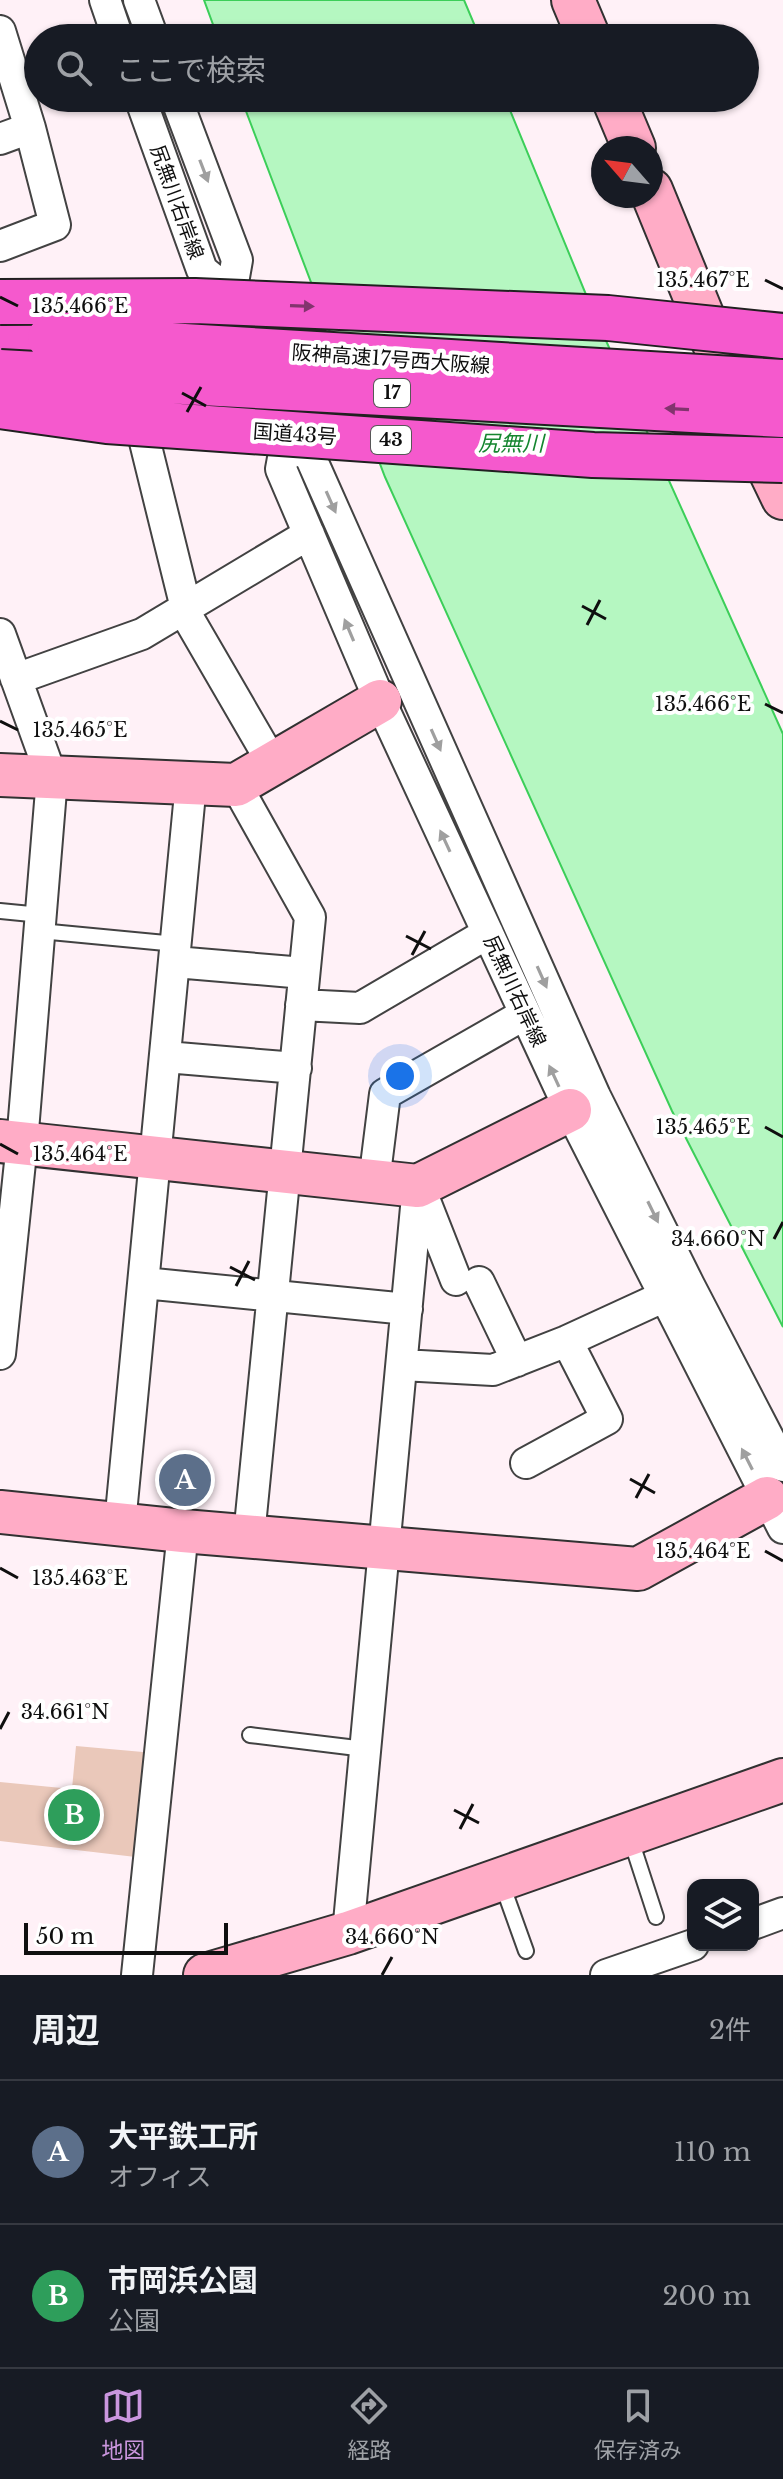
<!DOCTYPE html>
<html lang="ja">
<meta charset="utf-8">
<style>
:root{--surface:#171b24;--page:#20242c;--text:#f1f3f6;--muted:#9ea1a6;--line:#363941;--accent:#ca96de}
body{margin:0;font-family:"Libre Baskerville","Noto Sans JP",serif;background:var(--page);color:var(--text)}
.controls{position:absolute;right:24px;bottom:24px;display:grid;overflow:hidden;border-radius:16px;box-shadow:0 2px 6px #0004}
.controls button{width:72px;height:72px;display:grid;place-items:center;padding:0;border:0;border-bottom:2px solid var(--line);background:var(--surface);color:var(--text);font:40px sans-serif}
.compass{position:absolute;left:591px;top:136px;width:72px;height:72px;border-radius:50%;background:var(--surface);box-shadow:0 2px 6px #0004;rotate:298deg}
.scale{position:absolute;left:24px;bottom:20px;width:204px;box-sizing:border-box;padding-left:8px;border:4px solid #0f0f0f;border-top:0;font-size:22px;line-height:28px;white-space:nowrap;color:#0f0f0f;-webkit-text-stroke:6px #fff;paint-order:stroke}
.you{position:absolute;left:400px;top:1076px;width:28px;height:28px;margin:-20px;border:6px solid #fff;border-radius:50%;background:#1a73e8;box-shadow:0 0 0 12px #1a73e833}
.badge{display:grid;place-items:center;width:52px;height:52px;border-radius:50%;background:var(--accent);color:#fff;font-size:26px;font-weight:700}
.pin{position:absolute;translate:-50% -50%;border:4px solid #fff;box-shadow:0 2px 8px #0006}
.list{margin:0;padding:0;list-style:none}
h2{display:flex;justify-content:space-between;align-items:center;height:104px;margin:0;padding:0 32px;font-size:34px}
h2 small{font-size:26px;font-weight:400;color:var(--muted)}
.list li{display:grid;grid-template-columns:52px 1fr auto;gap:24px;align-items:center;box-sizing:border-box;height:144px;padding:0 32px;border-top:2px solid var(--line)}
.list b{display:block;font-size:30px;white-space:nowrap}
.list p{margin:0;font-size:26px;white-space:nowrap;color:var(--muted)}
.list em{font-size:26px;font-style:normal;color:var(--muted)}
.icon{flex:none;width:44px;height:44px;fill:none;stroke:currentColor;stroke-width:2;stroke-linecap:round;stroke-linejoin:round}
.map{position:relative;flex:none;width:783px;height:1975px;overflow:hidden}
.search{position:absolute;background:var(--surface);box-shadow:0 2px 6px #0004;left:24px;right:24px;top:24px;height:88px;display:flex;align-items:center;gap:20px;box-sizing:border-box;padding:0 28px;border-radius:44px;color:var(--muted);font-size:30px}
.sheet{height:392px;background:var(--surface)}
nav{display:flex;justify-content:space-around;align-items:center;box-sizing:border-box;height:112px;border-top:2px solid var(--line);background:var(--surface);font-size:22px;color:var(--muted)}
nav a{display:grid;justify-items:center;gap:4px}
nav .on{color:var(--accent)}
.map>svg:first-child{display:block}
</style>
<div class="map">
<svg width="783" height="1975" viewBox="0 0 783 1975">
<rect width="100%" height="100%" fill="#fff1f7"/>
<path fill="#eac8ba" d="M 76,1746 L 154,1753 L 144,1858 L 0,1841 L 0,1782 L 72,1789 Z"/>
<path fill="#b5f7c1" stroke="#3cce59" stroke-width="2" d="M 204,0 L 464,0 L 480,38 L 218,38 Z
M 241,98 L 505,98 L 594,314 L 783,734 L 783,1327 L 672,1111 L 385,477 Z"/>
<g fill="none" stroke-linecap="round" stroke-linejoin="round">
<defs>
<path id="lane" d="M 0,911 L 41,915
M 40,931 L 176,944
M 250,1735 L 365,1749
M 630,1837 L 656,1917
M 502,1884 L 526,1951"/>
<path id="street" d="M 105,0 L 118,38
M 139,0 L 153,38
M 0,31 L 30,128 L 55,225 L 0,246
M 140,98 L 202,270 L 231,294
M 176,98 L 237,260 L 231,294 L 241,319
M 0,139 L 30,128
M 260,371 L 286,442 L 310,456 L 595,1096 L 689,1285 L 783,1466
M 143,434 L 184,600 L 183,609 L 273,764
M 286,442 L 281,469 L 380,701 L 570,1110 L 783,1528
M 0,634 L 52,778 L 22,1143 L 0,1354
M 16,679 L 142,634 L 309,534
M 236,785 L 310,917 L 249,1536
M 175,962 L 304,973
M 301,1005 L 360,1008 L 488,933
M 166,1057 L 296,1068
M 374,1182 L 385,1094 L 525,1014
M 421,1191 L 456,1280
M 479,1282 L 517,1361
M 144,1283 L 407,1309
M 402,1365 L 493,1370 L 567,1341 L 665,1296
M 526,1463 L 607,1419 L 567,1341
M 120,1524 L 191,783
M 753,1924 L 783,1913
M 348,1933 L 418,1186
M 137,1975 L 183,1531
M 606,1975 L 693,1945"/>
<path id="secondary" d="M 573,0 L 589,38
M 613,98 L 634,148
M 651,190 L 744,417 L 783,498
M 0,775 L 236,785 L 380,701
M 0,1141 L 418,1186 L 570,1110
M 0,1512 L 183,1531 L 638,1569 L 767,1498
M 205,1975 L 348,1933 L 783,1780"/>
<path id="highway" d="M 0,335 L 50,338"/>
</defs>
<use href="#lane" stroke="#424242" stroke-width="18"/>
<use href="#street" stroke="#424242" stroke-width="34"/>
<use href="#secondary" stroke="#313131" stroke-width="46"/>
<use href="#highway" stroke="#202020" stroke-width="48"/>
<use href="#lane" stroke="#fff" stroke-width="14"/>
<use href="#street" stroke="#fff" stroke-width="30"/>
<use href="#secondary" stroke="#ffacc6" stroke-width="42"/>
<use href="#highway" stroke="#f559cd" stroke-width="44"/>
<defs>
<path id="highway-bridge" d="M 0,302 L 195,301 L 608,318 L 783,336
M 50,338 L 783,382
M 0,372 L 783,415
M 0,406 L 107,421 L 593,455 L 783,460"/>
</defs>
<use href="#highway-bridge" stroke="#202020" stroke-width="48" stroke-linecap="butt"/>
<use href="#highway-bridge" stroke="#f559cd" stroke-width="44"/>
</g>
<defs><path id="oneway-solid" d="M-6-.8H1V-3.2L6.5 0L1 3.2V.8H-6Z" transform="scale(2)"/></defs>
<g fill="#9f9f9f">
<use href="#oneway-solid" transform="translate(204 171) rotate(69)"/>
<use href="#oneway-solid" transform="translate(331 502) rotate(66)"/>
<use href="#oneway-solid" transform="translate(349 630) rotate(-113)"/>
<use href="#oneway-solid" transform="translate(436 740) rotate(66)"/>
<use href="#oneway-solid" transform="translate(445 841) rotate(-115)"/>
<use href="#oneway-solid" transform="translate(542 977) rotate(66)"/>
<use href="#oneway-solid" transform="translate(554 1076) rotate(-115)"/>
<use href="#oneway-solid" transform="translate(653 1212) rotate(64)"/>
<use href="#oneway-solid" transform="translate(747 1459) rotate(-117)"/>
</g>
<g fill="#82346e">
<use href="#oneway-solid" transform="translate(302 306) rotate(2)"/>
<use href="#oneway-solid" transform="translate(677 409) rotate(-177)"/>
</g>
<path fill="none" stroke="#0f0f0f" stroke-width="3" d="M 765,280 L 783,289M 0,297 L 18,306M 182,393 L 206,406M 187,412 L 201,387M 582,606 L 606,619M 587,625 L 600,600M 765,704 L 783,713M 0,721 L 18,730M 406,936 L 431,949M 412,955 L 425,931M 765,1127 L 783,1137M 0,1144 L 18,1154M 774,1239 L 783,1222M 230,1267 L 255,1280M 236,1286 L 249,1261M 630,1479 L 655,1493M 636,1498 L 649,1474M 765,1551 L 783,1561M 0,1568 L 18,1578M 0,1729 L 9,1712M 454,1810 L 479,1823M 460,1829 L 473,1804M 382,1975 L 392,1957"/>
<g text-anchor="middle" stroke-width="8" stroke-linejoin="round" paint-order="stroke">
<g fill="#fff" stroke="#575757" stroke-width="2">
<rect x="374" y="379" width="36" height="28" rx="6"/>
<rect x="371" y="426" width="40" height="28" rx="6"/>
</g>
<g font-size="18" font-weight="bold" fill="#0f0f0f">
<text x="392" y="399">17</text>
<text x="391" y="446">43</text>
</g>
<g font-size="20" fill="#0f0f0f" stroke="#fff">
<text transform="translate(177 202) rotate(70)" y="7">尻無川右岸線</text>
<text transform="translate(391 359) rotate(4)" y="7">阪神高速17号西大阪線</text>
<text transform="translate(295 434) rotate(4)" y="7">国道43号</text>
<text transform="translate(515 991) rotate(65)" y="7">尻無川右岸線</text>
</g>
<g font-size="22" font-style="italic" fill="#158630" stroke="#fff">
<text x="511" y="451">尻無川</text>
</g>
</g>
<g font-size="20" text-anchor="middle" fill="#0f0f0f" stroke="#fff" stroke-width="8" stroke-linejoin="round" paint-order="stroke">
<text x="703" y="287">135.467°E</text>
<text x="80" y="313">135.466°E</text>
<text x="703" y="711">135.466°E</text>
<text x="80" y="737">135.465°E</text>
<text x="703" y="1134">135.465°E</text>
<text x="80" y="1161">135.464°E</text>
<text x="718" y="1246">34.660°N</text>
<text x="703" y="1558">135.464°E</text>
<text x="80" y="1585">135.463°E</text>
<text x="65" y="1719">34.661°N</text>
<text x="392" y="1944">34.660°N</text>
</g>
</svg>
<div class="controls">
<button><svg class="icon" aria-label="layers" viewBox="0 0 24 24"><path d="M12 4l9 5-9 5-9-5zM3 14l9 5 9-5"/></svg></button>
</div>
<svg class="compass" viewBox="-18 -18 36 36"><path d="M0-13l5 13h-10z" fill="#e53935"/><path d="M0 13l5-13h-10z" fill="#9ea1a6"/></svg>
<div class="scale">50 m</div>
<div class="you"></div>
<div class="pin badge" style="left:185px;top:1480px;background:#5c6f8a">A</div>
<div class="pin badge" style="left:74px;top:1815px;background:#2e9e5b">B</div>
<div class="search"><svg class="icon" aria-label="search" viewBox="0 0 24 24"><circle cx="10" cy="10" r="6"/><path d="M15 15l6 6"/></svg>ここで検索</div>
</div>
<section class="sheet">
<h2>周辺<small>2件</small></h2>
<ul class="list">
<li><span class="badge" style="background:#5c6f8a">A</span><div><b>大平鉄工所</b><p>オフィス</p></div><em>110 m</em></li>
<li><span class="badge" style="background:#2e9e5b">B</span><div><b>市岡浜公園</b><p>公園</p></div><em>200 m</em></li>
</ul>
</section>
<nav>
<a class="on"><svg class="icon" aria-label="map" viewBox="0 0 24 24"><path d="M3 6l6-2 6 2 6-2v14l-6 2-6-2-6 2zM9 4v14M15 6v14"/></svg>地図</a>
<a><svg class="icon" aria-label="directions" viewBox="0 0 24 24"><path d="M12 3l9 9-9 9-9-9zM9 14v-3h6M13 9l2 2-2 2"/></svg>経路</a>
<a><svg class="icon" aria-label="saved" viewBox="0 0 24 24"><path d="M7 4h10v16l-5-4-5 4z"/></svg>保存済み</a>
</nav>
